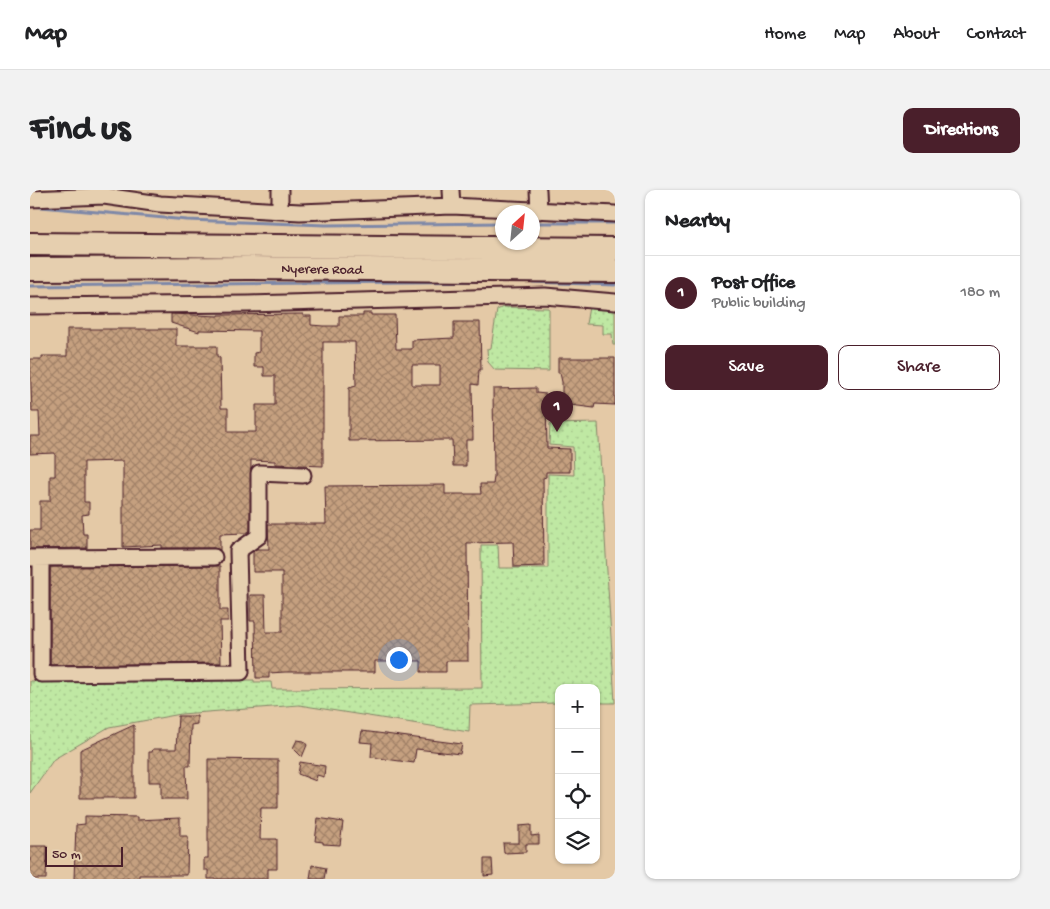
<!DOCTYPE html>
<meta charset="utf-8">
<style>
:root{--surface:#fff;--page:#f2f2f2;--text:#202124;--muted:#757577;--line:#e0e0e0;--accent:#4a1f2b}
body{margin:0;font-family:"Gochi Hand",sans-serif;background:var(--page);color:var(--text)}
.controls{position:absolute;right:15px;bottom:15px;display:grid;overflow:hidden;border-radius:10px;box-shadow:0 1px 4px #0004}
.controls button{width:45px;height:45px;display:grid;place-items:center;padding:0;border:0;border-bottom:1px solid var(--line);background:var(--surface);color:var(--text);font:25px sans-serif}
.compass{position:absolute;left:465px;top:15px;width:45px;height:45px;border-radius:50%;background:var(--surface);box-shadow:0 1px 4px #0004;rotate:27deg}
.scale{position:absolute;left:15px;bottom:12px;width:78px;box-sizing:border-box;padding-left:5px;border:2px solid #4a1f2b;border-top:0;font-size:14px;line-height:18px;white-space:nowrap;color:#4a1f2b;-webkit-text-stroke:4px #e6cfaf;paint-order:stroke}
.you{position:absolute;left:368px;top:469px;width:18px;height:18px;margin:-12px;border:4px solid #fff;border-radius:50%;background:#1a73e8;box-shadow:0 0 0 8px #1a73e833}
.badge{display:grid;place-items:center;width:32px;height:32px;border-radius:50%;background:var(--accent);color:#fff;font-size:16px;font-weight:700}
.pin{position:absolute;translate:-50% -41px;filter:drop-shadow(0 1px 2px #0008)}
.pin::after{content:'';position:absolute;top:26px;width:18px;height:15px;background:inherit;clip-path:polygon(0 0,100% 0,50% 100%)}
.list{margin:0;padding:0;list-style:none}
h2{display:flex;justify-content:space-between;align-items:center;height:65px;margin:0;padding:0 20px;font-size:21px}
h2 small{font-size:16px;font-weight:400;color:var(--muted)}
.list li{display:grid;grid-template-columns:32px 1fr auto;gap:15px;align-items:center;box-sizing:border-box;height:75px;padding:0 20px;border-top:1px solid var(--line)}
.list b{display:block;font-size:19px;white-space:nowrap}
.list p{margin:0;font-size:16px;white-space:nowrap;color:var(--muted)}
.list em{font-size:16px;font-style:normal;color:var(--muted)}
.actions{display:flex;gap:10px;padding:15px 20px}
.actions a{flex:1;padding:11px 0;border:1px solid var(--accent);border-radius:10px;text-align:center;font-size:18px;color:var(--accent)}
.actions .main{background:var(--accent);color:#fff}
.icon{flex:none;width:28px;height:28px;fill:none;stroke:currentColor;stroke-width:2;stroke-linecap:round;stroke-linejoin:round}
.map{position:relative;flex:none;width:585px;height:689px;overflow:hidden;border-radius:10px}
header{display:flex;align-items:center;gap:30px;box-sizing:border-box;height:70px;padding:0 25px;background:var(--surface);border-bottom:1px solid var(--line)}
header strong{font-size:24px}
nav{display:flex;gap:28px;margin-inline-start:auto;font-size:18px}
.intro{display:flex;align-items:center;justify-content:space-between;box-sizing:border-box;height:120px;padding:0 30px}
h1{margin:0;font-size:35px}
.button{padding:12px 22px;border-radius:10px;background:var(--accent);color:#fff;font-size:18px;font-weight:700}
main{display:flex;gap:30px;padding:0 30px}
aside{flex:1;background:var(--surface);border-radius:10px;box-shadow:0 1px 4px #0004}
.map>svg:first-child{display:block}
</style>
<header>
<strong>Map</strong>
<nav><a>Home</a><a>Map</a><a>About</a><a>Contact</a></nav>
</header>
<div class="intro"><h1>Find us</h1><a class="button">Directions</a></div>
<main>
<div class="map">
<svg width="585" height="689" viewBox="0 0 585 689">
<defs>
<pattern id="grass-dots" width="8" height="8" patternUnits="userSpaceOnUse" patternTransform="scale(1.25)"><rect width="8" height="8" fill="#bfe8a3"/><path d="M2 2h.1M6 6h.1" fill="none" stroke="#a6c78c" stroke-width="1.8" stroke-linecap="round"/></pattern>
<pattern id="building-cross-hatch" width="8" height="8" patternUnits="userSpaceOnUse" patternTransform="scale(1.25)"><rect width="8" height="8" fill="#c5a07f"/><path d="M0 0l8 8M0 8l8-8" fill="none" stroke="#a28268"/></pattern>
</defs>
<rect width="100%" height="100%" fill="#e4c9a6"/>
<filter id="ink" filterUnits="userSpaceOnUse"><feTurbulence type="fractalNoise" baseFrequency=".02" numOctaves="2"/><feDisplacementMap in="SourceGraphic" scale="10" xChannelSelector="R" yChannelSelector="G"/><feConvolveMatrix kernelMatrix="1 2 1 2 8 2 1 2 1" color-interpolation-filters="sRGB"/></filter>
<g filter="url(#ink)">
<path fill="url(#grass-dots)" stroke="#848467" d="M 473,117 L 519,118 L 519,181 L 465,180 L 458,172 L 457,159 L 461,158 L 467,120 Z
M 559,117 L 585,118 L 585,155 L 583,155 L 582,144 L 573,144 L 573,135 L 556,134 Z
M 568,233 L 585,513 L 566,513 L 566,498 L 529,498 L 529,513 L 440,515 L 439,542 L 269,515 L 151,524 L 79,537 L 24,569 L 0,603 L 0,491 L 224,490 L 224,492 L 241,492 L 242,499 L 452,498 L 451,355 L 468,355 L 469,378 L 518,378 L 518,284 L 544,285 L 543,257 L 519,255 L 520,234 Z"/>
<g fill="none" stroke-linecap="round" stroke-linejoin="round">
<path stroke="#7e88a8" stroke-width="3" d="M 0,16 L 157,30 L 296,35 L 472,33
M 502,33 L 585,33
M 503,92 L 585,95
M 0,96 L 467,91"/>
</g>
<path fill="url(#building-cross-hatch)" stroke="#4a1f2b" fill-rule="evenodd" d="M 333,123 L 341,123 L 341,125 L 365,125 L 366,159 L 382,159 L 382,150 L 424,148 L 424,132 L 450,132 L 451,180 L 449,180 L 448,195 L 442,194 L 443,250 L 436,250 L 436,276 L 423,276 L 422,250 L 319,251 L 319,198 L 326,196 L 325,152 L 293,152 L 293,276 L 245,274 L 245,271 L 221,270 L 220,341 L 216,343 L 190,344 L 190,360 L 184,358 L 132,358 L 132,355 L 93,357 L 93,271 L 54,272 L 54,312 L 59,312 L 59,324 L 52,325 L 53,344 L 57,344 L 57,358 L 0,359 L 0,340 L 10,340 L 10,311 L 20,311 L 20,286 L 25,286 L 25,263 L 0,264 L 0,246 L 10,246 L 9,222 L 2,222 L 0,169 L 12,169 L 12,166 L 37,166 L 37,139 L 146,139 L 146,156 L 187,156 L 187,166 L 190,168 L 191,218 L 198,218 L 198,242 L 226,242 L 226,215 L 245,215 L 245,186 L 234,186 L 234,177 L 224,177 L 224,163 L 229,162 L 229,141 L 169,140 L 169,142 L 141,133 L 141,124 L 189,126 L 189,125 L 273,124 L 273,126 L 281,126 L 281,135 L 293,136 L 309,136 L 309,126 L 333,126 ZM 382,175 L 410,175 L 410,195 L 382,195 Z
M 528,168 L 585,168 L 585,215 L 565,214 L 564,218 L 532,214 L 532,192 L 530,183 L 528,183 Z
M 506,198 L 506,203 L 516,204 L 517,258 L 540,259 L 540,282 L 516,282 L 516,287 L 513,288 L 514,376 L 484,377 L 483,352 L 437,353 L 438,471 L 416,471 L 416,482 L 391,482 L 391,471 L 345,471 L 345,482 L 255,482 L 239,483 L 239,488 L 226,488 L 225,431 L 220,431 L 220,405 L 235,405 L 236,442 L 252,442 L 252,382 L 223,382 L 223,362 L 226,359 L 239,359 L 238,334 L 296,334 L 295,296 L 415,295 L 415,304 L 451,304 L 450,294 L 463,294 L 464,287 L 463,199 Z
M 190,376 L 190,420 L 198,420 L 198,431 L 190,431 L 191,473 L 20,475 L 20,377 Z
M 148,526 L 167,526 L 167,534 L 161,535 L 160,576 L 156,576 L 157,609 L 131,609 L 131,592 L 119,592 L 119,562 L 122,562 L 123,559 L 146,559 Z
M 104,535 L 104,608 L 50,608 L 50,560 Z
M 332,541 L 432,554 L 430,564 L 386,559 L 384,573 L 341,567 L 342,553 L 330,552 Z
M 267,550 L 274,551 L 277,555 L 272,567 L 263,558 Z
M 178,569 L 248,570 L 248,618 L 231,618 L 230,649 L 247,649 L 247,679 L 238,679 L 238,689 L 178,689 L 178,680 L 174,680 L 174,668 L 178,668 Z
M 270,572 L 295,576 L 294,587 L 287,585 L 286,591 L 268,584 Z
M 55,626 L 107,627 L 107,630 L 150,628 L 150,646 L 158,646 L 157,685 L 109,685 L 109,689 L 44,689 L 46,635 L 55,634 Z
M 288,628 L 313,632 L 310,655 L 293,654 L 293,652 L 285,651 Z
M 501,635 L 501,646 L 509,645 L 509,654 L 496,654 L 496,662 L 474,663 L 473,653 L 489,653 L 489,636 Z
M 0,656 L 17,656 L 16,689 L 0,689 Z
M 454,669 L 462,669 L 463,685 L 454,686 Z
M 282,675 L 296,678 L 294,689 L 280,689 Z"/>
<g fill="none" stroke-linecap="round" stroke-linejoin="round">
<defs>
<path id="minor" d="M 421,0 L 422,16
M 508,0 L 509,21
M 0,9 L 74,6 L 130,14 L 270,22 L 422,16 L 585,24
M 250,21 L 250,0
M 0,116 L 218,114 L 515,106 L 585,112
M 0,368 L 184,367
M 11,368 L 11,484 L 211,482 L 208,361 L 229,346 L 229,283 L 273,285"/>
<path id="highway" d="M 0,54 L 585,59
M 0,79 L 219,78 L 585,81"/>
</defs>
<use href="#minor" stroke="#4a1f2b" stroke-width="19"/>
<use href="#highway" stroke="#4a1f2b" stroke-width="26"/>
<use href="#minor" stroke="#e6cfaf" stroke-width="15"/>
<use href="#highway" stroke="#e6cfaf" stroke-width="22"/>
</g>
</g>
<g text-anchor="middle" stroke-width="4" stroke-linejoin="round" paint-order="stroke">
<g font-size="14" fill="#4a1f2b" stroke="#e6cfaf">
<text transform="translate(292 78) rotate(1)" y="5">Nyerere Road</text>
</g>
</g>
</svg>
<div class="controls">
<button>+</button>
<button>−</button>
<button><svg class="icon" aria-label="locate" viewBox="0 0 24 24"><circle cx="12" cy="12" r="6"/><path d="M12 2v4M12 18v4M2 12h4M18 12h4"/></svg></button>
<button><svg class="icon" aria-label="layers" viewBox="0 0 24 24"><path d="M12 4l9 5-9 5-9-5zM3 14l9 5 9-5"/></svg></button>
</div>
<svg class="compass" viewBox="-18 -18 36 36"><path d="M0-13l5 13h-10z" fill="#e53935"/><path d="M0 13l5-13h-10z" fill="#757577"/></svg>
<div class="scale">50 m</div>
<div class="you"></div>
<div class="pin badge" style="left:527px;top:242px">1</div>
</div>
<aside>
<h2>Nearby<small></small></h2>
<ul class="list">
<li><span class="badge">1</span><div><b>Post Office</b><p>Public building</p></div><em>180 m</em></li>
</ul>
<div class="actions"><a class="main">Save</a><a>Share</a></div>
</aside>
</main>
